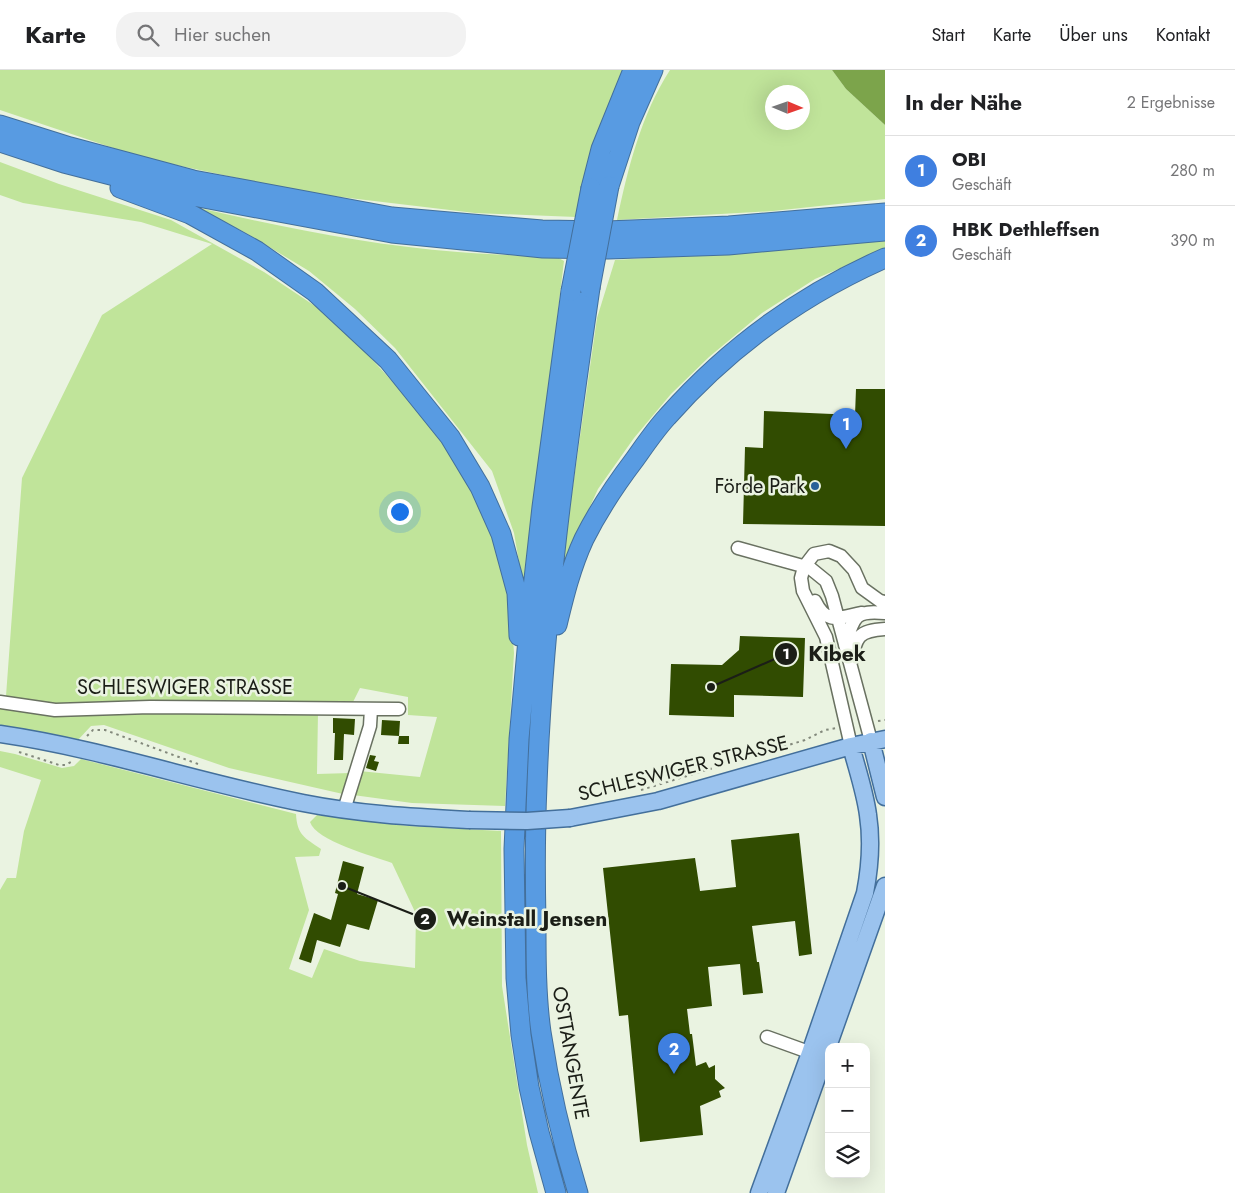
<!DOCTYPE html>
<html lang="de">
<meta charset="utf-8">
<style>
:root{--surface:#fff;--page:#f2f2f2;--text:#202124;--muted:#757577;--line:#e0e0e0;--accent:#ea580c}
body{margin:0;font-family:Jost,sans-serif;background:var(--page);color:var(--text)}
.controls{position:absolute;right:15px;bottom:15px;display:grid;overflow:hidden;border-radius:10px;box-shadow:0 5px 20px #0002}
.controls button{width:45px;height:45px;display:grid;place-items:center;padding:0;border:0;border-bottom:1px solid var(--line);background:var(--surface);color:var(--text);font:25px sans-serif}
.compass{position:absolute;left:765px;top:15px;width:45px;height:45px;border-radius:50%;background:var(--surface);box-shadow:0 5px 20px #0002;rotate:92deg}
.you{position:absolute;left:399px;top:441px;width:18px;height:18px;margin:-12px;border:4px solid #fff;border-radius:50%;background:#1a73e8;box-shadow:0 0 0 8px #1a73e833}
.badge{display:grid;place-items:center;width:32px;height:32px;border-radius:50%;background:var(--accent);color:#fff;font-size:16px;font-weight:700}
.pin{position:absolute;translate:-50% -41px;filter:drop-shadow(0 1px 2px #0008)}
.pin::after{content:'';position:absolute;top:26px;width:18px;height:15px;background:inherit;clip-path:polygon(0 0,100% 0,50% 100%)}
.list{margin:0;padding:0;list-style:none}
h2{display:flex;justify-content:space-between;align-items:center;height:65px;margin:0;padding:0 20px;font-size:21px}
h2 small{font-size:16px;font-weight:400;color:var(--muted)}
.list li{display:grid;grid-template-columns:32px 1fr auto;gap:15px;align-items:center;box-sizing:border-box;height:70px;padding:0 20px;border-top:1px solid var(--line)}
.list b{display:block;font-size:19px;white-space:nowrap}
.list p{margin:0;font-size:16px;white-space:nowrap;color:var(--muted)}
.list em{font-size:16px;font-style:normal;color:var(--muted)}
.icon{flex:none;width:28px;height:28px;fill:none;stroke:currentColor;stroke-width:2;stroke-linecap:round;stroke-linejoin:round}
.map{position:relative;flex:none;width:885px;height:1123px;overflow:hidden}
header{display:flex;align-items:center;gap:30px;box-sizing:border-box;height:70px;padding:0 25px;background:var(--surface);border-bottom:1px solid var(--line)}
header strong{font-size:24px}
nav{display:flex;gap:28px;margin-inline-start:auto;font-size:18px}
.search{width:350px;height:45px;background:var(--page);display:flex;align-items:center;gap:12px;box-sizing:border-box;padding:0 18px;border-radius:20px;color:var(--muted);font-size:19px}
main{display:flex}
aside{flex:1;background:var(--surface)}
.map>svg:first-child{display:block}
</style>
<header>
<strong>Karte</strong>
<div class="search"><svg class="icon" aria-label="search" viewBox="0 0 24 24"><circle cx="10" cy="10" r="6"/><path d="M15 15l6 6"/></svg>Hier suchen</div>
<nav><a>Start</a><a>Karte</a><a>Über uns</a><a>Kontakt</a></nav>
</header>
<main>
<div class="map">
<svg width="885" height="1123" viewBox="0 0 885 1123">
<rect width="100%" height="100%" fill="#eaf3e1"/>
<path fill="#c0e49a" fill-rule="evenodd" d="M 0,0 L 623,0 L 576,147 L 475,143 L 307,123 L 143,88 L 0,40 Z
M 670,0 L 832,0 L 846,19 L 885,55 L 885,129 L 773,141 L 617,150 C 628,98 641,45 670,0 ZM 772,22 L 802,22 L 802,52 L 772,52 Z
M 0,92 L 59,114 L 171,150 L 264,202 L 321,240 L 369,286 L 400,320 L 447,379 L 481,434 L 502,487 L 510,525 L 514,583 L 505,736 L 412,733 L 353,725 L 359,701 L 420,707 L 437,647 L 408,645 L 408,627 L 360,618 L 353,632 L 344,634 L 47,634 L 6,626 L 22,408 L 102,245 L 212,174 L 141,152 L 23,133 L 0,125 Z
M 195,137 C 281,157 369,175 458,182 C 491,185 524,185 557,187 L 564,191 L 524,521 L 514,463 L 492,401 L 395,278 L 355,239 L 309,201 L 246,163 Z
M 885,170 L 885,179 L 815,209 L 762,243 L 709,287 L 671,324 L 634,368 L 598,419 L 561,500 L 597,248 L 615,190 L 801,179 Z
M 0,636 L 318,642 L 317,704 L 351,703 L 343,724 L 229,698 L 104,655 L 91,656 L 77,671 L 0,656 Z
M 0,681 L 15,684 L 62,698 L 74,696 L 81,689 L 296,744 C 297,765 305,768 321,779 L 319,786 L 295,787 L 309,840 L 289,899 L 312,908 L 324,879 L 360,891 L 415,898 L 416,844 L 392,793 C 373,786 316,771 310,752 L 317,745 L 408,756 L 501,761 L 502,916 L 527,1075 L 538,1123 L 0,1123 L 0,820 L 7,808 L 16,808 L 24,761 L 41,710 L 0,697 Z"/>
<path fill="#7ca44b" d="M 832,0 L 885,0 L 885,55 L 846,19 Z"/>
<path fill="#314c01" d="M 856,319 L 885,319 L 885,456 L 743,454 L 745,377 L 763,378 L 764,341 L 855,345 Z
M 740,566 L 805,568 L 803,627 L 734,625 L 734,647 L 669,645 L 671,594 L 722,595 L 739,580 Z
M 333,648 L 355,649 L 354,665 L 344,664 L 343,690 L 334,690 L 335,663 L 333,663 Z
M 382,650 L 400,651 L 399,666 L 381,665 Z
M 399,666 L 409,666 L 409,674 L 398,674 Z
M 370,685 L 376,686 L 374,691 L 379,692 L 376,701 L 366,698 Z
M 799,763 L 812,884 L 799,886 L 795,851 L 752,856 L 757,892 L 759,892 L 763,923 L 743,925 L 740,894 L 708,897 L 712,936 L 687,939 L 690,964 L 692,964 L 696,996 L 706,992 L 709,998 L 715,995 L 715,1009 L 725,1018 L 719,1021 L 721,1027 L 700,1036 L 703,1065 L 640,1072 L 628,945 L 619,946 L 603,798 L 695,788 L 700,821 L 736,817 L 731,770 Z
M 343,791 L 364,797 L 357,824 L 378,830 L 369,860 L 347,854 L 340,877 L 317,870 L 311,893 L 299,889 L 314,843 L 331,850 L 338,824 L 335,823 Z"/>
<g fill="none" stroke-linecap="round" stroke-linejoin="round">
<defs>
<path id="minor" d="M 738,478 L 810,498 L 826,511 L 832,526 L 871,671
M 815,531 C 827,556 840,547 862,543
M 845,575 C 854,547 854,540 885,543
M 851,592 C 856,566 858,561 885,559
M 0,632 L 55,640 L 150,637 L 399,639
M 851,676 L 826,567 L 803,521 L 801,508 L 804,497 L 814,484 L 829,481 L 841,486 L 854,500 L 862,518 L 880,531 L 885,532
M 344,740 L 370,656 L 371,639
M 767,967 L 817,985"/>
<path id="major" d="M 0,664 C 103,679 201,713 303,733 C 358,744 414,747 469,750
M 871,671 L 885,727
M 570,748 L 658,731 L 851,676 L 885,669
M 759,1123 L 810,983 L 865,823 C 870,797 872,771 868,745 C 865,722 857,699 851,676
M 776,1123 L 885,816"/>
<path id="highway" d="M 0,55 L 70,77 L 193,110 L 392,147 L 542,160 L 607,161 L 729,156 L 885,143
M 0,72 L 64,93 L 193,126 L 392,163 L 543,178 L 608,179 L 728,175 L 885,161
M 609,116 L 630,52 L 653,0
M 120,118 L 190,144 L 257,181 L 315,222 L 388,290 L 450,367 L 480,417 L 501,464 L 517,523 L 519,566
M 591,118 L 601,79 L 633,0
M 557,555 C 564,526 571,497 584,469 C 598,441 616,414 635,389 C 645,375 655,360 667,347 C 727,279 801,225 885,188
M 556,1123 L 539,1062 L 529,1017 L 521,965 L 516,908 L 514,779 L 519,669 L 531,536 L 542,437 L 571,221
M 578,1123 C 562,1071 549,1016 541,962 C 536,926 536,889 536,852 C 535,806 535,761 537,715 C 543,548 566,383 590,218"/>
</defs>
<use href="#minor" stroke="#697161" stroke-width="15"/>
<use href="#major" stroke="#436f9b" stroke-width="19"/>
<use href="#highway" stroke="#436f9b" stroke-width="21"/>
<path stroke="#82887b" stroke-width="2" stroke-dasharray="2.5 4" stroke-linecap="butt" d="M 878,651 L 885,650
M 87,666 L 93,660 L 105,660 L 198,694
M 19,682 L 59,695 L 65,695 L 71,692
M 641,720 L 805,670 L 825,660 L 837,658"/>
<use href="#minor" stroke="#fff" stroke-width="12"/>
<use href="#major" stroke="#9bc3ee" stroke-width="16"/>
<use href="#highway" stroke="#589be2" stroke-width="19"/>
<defs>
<path id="major-bridge" d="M 469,750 L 527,751 L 570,748"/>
<path id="highway-bridge" d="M 590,218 L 609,116
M 571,221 L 591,118"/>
</defs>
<use href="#major-bridge" stroke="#436f9b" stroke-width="19" stroke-linecap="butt"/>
<use href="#highway-bridge" stroke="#436f9b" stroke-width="21" stroke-linecap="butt"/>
<use href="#major-bridge" stroke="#9bc3ee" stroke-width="16"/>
<use href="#highway-bridge" stroke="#589be2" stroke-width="19"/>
</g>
<circle fill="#296199" stroke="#eaf3e1" stroke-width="2" cx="815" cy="416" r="5"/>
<g text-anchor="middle" stroke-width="5" stroke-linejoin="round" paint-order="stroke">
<g font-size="20" fill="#1b1e17" stroke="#eaf3e1" text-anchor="end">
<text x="805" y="423">Förde Park</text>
</g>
<g font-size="20" fill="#1b1e17" stroke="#eaf3e1">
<text x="185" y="624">SCHLESWIGER STRASSE</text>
<text transform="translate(683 698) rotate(-14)" y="7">SCHLESWIGER STRASSE</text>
<text transform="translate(571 983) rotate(80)" y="7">OSTTANGENTE</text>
</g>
</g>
<path fill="none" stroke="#1b1e17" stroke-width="2" d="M711 617L786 584M342 816L425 849"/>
<g fill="#1b1e17" stroke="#eaf3e1" stroke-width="2">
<circle cx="711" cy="617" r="5"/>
<circle cx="342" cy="816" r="5"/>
<circle cx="786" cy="584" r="12"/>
<circle cx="425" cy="849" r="12"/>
</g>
<g font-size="15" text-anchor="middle" font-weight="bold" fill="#fff">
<text x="786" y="589">1</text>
<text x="425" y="854">2</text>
</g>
<g font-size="21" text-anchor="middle" font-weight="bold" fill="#1b1e17" stroke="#eaf3e1" stroke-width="5" stroke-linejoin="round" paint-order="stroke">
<text x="837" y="591">Kibek</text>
<text x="527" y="856">Weinstall Jensen</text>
</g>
</svg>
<div class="controls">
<button>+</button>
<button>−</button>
<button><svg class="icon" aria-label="layers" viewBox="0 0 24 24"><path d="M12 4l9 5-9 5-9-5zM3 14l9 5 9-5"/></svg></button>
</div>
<svg class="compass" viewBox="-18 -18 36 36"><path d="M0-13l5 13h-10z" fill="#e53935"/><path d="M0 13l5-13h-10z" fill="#757577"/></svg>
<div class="you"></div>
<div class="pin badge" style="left:846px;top:379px;background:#3f7fe0">1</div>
<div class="pin badge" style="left:674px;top:1004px;background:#3f7fe0">2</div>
</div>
<aside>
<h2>In der Nähe<small>2 Ergebnisse</small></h2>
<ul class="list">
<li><span class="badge" style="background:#3f7fe0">1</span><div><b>OBI</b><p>Geschäft</p></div><em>280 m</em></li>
<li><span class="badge" style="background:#3f7fe0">2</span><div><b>HBK Dethleffsen</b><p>Geschäft</p></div><em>390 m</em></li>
</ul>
</aside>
</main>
